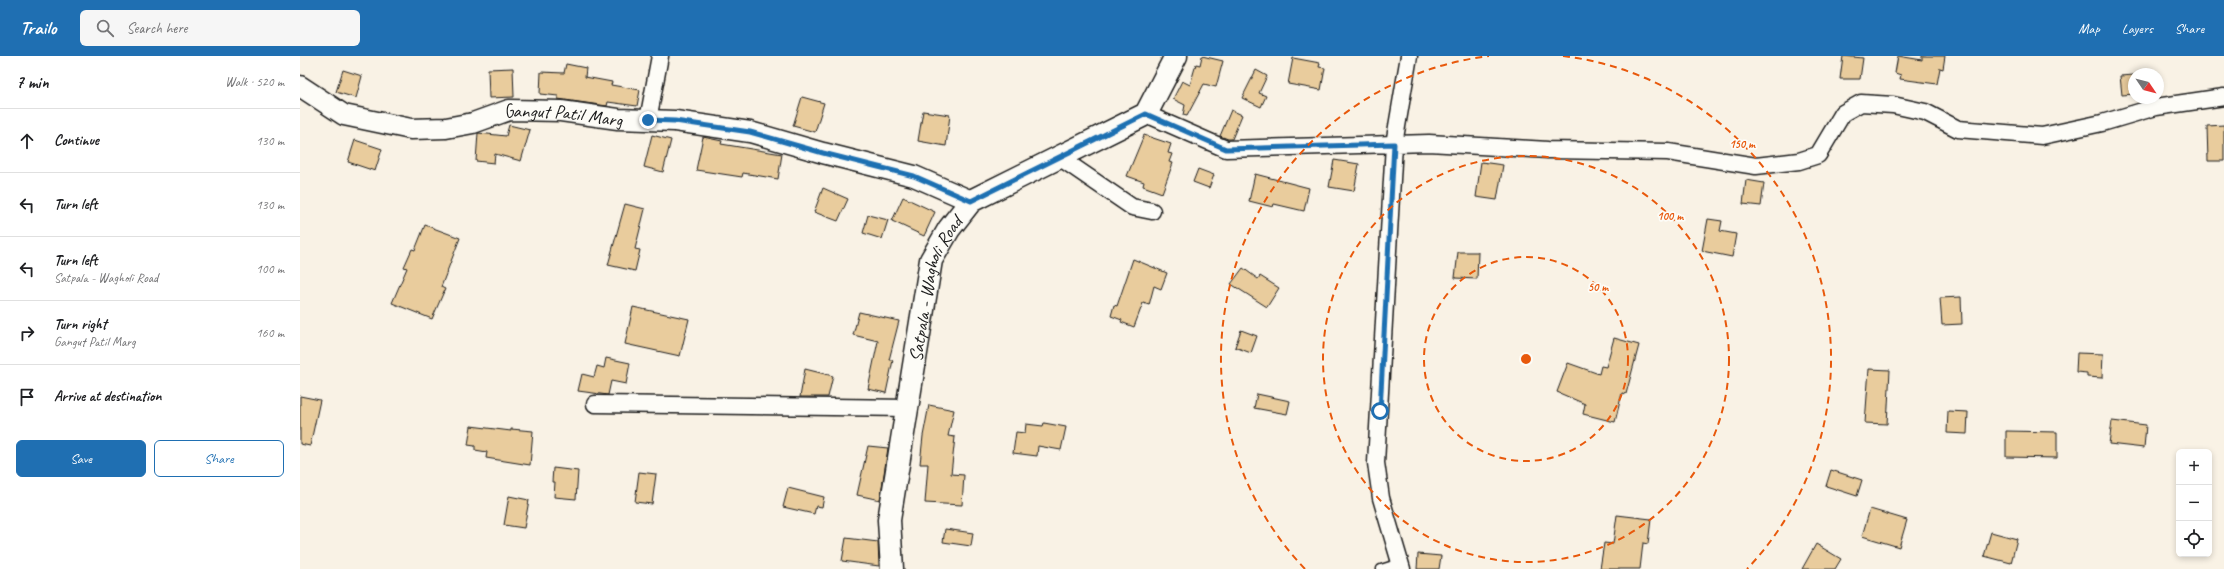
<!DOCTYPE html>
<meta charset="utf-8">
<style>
:root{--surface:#fff;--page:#f6f6f6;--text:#202124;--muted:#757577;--line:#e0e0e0;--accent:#1f6fb2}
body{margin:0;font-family:Caveat,sans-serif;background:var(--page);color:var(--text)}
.controls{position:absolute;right:12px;bottom:12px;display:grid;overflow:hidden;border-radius:6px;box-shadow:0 2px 6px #0003}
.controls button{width:36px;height:36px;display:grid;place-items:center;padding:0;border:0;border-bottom:1px solid var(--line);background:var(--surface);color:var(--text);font:20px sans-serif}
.compass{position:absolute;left:1828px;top:12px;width:36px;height:36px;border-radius:50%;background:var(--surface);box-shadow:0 2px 6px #0003;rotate:125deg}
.stop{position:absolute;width:12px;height:12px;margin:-9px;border:3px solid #1f6fb2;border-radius:50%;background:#fff}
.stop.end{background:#1f6fb2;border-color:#fff;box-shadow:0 1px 4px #0008}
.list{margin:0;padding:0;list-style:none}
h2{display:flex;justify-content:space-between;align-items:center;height:52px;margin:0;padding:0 16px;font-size:17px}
h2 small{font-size:13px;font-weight:400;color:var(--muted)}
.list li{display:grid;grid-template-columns:26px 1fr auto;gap:12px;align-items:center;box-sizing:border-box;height:64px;padding:0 16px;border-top:1px solid var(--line)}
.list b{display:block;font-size:15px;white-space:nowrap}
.list p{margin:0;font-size:13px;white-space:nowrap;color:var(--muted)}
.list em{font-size:13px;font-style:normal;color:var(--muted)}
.actions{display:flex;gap:8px;padding:12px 16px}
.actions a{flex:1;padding:9px 0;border:1px solid var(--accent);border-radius:6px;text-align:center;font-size:14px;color:var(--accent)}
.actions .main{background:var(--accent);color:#fff}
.icon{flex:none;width:22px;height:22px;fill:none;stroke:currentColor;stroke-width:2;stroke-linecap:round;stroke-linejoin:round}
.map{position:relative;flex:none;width:1924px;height:513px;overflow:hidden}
header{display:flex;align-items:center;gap:24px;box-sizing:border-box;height:56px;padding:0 20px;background:var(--accent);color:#fff}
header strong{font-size:19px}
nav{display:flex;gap:22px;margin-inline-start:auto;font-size:14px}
.search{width:280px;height:36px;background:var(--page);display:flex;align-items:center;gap:10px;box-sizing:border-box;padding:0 14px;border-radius:6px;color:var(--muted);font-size:15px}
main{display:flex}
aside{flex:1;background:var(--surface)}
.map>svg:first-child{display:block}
</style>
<header>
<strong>Trailo</strong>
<div class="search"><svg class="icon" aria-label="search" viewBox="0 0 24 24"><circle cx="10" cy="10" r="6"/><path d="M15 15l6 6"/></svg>Search here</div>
<nav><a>Map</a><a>Layers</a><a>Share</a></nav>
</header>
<main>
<aside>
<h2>7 min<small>Walk · 520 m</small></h2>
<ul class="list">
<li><svg class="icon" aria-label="ahead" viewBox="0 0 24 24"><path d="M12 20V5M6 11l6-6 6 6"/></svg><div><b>Continue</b></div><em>130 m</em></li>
<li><svg class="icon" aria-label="left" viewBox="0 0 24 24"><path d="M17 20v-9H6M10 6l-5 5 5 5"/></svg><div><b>Turn left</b></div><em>130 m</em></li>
<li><svg class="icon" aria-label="left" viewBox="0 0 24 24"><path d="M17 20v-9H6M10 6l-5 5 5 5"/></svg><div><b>Turn left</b><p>Satpala - Wagholi Road</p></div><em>100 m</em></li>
<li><svg class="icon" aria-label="right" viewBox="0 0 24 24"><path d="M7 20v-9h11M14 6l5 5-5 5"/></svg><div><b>Turn right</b><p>Gangut Patil Marg</p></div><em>160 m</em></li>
<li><svg class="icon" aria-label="arrive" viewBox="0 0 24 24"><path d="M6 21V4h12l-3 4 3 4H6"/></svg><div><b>Arrive at destination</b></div></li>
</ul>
<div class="actions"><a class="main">Save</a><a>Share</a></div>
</aside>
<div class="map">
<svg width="1924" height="513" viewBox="0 0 1924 513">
<rect width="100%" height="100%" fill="#f9f2e5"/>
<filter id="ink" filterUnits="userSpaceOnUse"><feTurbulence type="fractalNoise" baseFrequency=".025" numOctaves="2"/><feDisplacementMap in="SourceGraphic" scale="8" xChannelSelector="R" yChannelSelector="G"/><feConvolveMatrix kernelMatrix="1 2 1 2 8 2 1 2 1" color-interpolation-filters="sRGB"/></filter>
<g filter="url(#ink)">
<path fill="#e9cc9d" stroke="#1c1c1c" d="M 902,0 L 923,5 L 916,31 L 904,28 L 887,60 L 883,59 L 885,49 L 873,43 L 882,25 L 890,29 L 896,8 L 900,9 Z
M 1543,0 L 1563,2 L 1560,23 L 1540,23 Z
M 1598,0 L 1622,4 L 1622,0 L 1645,0 L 1643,13 L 1640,12 L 1637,28 L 1600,23 L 1601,19 L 1595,17 Z
M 993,2 L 1020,7 L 1019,11 L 1025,12 L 1021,34 L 988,28 Z
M 266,8 L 286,12 L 285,21 L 312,26 L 311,29 L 340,34 L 337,50 L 308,46 L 307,50 L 258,43 L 258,40 L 240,38 L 241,16 L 264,17 Z
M 213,12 L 214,41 L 189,42 L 188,13 Z
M 43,14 L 62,20 L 56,42 L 36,36 Z
M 956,14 L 967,20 L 959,37 L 966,40 L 961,51 L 942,42 Z
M 1834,19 L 1834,38 L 1822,39 L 1820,20 Z
M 502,41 L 524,47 L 515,76 L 493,70 Z
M 931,54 L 942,59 L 932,83 L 928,83 L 920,80 Z
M 623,55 L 650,59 L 646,90 L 618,85 Z
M 209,69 L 230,74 L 221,105 L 195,98 L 194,107 L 176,105 L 178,77 L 206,80 Z
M 1924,69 L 1924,105 L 1908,105 L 1907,70 Z
M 352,79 L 371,84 L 363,116 L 344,111 Z
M 844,79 L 871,88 L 868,97 L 872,98 L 869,106 L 873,107 L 862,137 L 843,130 L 844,126 L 827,120 Z
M 403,81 L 422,85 L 421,88 L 482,98 L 478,123 L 443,117 L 442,121 L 396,114 Z
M 55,84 L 82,93 L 75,115 L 48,106 Z
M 1034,104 L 1059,108 L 1054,135 L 1029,131 Z
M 1181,106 L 1203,109 L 1197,144 L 1176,141 Z
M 898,113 L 914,119 L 909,132 L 893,126 Z
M 955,118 L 1009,132 L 1004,155 L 974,148 L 973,151 L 949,145 Z
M 1446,124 L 1464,127 L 1461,150 L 1443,148 Z
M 523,132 L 548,143 L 538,165 L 514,156 Z
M 603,141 L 635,156 L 624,180 L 592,165 Z
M 325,148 L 345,153 L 335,193 L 340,194 L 335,215 L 308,209 Z
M 568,159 L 588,164 L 582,183 L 563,177 Z
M 1408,163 L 1422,165 L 1420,175 L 1436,178 L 1432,201 L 1402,195 Z
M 125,169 L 160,182 L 141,231 L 145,233 L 132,263 L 92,247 L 107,212 L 104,211 L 112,193 L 115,194 Z
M 1158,196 L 1178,196 L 1177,223 L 1155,222 Z
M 833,203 L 867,217 L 861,233 L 854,230 L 849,249 L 843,247 L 834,271 L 821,266 L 822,264 L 811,260 L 814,249 L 817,250 Z
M 943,212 L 958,223 L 960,220 L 979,232 L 967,251 L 931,228 Z
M 1661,241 L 1662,268 L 1642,269 L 1640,242 Z
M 333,251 L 389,263 L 380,300 L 325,288 Z
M 559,256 L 599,265 L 589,304 L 593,304 L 586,337 L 568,333 L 578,285 L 553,279 Z
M 941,274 L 957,280 L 951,297 L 935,291 Z
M 1314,282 L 1339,289 L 1326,338 L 1322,337 L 1315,366 L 1283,358 L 1285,348 L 1257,336 L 1268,307 L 1299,318 L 1301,310 L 1306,311 Z
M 1777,297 L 1803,298 L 1802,322 L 1787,321 L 1787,317 L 1776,316 Z
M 306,302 L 330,307 L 326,328 L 311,325 L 308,339 L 278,335 L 282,318 L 294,321 L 297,310 L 304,312 Z
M 505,313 L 533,320 L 528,341 L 500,341 Z
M 1569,313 L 1590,314 L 1587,368 L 1565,367 Z
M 957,338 L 990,345 L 987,358 L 954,352 Z
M 0,340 L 20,344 L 10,390 L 0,388 Z
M 629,349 L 654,354 L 648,380 L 655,381 L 651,418 L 664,419 L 662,449 L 625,447 L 628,408 L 620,408 L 623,380 Z
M 1648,355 L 1668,356 L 1667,378 L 1647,377 Z
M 1812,365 L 1846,369 L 1844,392 L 1809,388 Z
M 744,367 L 766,371 L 761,394 L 738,390 L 737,400 L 713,397 L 716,376 L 725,377 L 726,368 L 743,370 Z
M 171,370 L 211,375 L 211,373 L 233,375 L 230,409 L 186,402 L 187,396 L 175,394 L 175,390 L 168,389 Z
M 1706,375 L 1757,376 L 1757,402 L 1706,401 Z
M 568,390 L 588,392 L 580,444 L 557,439 Z
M 253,412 L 278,415 L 276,443 L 254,441 L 255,426 L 252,426 Z
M 1531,414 L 1562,424 L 1557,440 L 1526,430 Z
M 339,416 L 356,418 L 352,448 L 335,446 Z
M 488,432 L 524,441 L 522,451 L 516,450 L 514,458 L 483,451 Z
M 209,440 L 229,444 L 224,472 L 204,469 Z
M 1570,453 L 1607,464 L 1599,491 L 1562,480 Z
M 1317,459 L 1351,463 L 1348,488 L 1343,487 L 1340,513 L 1300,513 L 1304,487 L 1313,488 Z
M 645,473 L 673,477 L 671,490 L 643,486 Z
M 1691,476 L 1717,483 L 1711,507 L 1684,500 Z
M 546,482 L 578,486 L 579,510 L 542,505 Z
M 1516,488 L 1541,503 L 1535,513 L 1502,513 Z
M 1118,498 L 1141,500 L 1139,513 L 1117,513 Z"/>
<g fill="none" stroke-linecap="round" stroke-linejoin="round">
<defs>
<path id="service" d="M 1081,513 L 1100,507"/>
<path id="minor" d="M 846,58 L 926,93 L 1129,87 L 1248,94 L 1368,96 L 1456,110 L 1499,105 L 1518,99 L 1543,57 L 1561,47 L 1593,49 L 1625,56 L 1658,73 L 1742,80 L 1802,67 L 1856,51 L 1924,41
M 348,64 L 360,0
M 759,101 L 832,151 L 852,155
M 295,348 L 608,352
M 1102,513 L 1081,442 L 1076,407 L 1094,88 L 1109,0"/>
<g id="tertiary">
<path id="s1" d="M 0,30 L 44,59 L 111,73 L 146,72 L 173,67 L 209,54 L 261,55 L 318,63 L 375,65 L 450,76 L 523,97 L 614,120 L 671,145"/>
</g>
<g id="secondary">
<path id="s2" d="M 592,513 L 589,464 L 631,204 L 649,173 L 671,145 L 846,58 L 876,0"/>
</g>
</defs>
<use href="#service" stroke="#1c1c1c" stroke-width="11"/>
<use href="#minor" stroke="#1c1c1c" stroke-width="19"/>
<use href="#tertiary" stroke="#1c1c1c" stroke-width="23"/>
<use href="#secondary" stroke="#1c1c1c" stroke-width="25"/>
<use href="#service" stroke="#fdfcf7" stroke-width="8"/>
<use href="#minor" stroke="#fdfcf7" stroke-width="16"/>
<use href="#tertiary" stroke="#fdfcf7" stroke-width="20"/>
<use href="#secondary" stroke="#fdfcf7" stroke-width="22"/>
</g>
</g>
<g fill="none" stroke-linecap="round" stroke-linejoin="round" filter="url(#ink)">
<path stroke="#1f6fb2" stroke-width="5" d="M 348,64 L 375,65 L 450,76 L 523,97 L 614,120 L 671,145 L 846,58 L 926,93 L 1094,88 L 1080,355"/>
</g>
<g fill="none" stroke="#e8590c" stroke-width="2" stroke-dasharray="7 5">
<circle cx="1226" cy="303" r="102"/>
<circle cx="1226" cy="303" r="203"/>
<path d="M1005 513A305 305 0 0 1 1189 0M1263 0A305 305 0 0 1 1447 513"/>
</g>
<g text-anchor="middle" stroke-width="3.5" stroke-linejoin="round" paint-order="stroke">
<g font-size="19" fill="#1c1c1c" stroke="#fdfcf7">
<text dy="7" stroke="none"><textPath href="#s1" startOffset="276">Gangut Patil Marg</textPath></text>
<text dy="7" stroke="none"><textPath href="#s2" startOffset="286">Satpala - Wagholi Road</textPath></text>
</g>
</g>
<circle cx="1226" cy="303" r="6" fill="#e8590c" stroke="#fdfcf7" stroke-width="2"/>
<g font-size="12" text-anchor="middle" font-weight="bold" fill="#e8590c" stroke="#fdfcf7" stroke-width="3.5" stroke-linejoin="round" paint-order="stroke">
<text x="1442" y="92">150 m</text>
<text x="1370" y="164">100 m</text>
<text x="1298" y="235">50 m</text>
</g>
</svg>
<div class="controls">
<button>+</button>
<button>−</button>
<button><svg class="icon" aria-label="locate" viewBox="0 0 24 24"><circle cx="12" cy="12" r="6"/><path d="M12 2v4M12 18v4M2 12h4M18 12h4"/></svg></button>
</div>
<svg class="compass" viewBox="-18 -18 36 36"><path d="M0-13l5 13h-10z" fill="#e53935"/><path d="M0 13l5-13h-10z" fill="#757577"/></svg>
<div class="stop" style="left:1080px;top:355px"></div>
<div class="stop end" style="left:348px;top:64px"></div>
</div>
</main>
